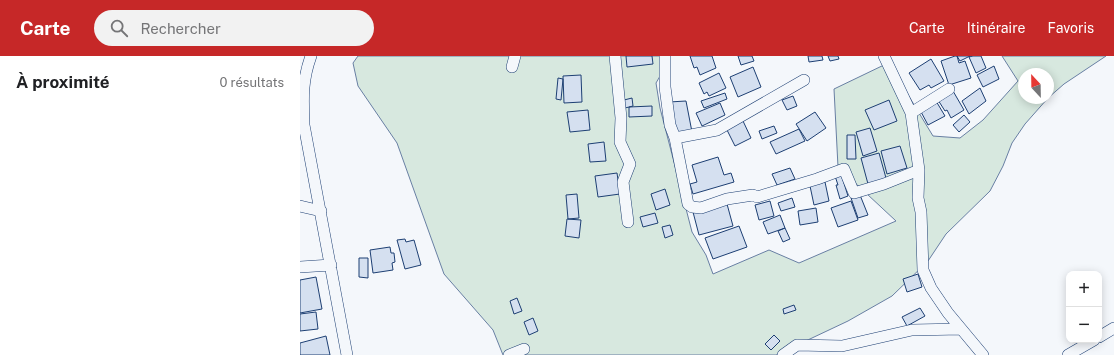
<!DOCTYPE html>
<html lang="fr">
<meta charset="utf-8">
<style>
:root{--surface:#fff;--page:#f2f2f2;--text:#202124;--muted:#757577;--line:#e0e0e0;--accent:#c62828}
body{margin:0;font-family:"Public Sans",sans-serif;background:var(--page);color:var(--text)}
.controls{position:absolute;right:12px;bottom:12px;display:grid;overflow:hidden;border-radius:8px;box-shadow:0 2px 10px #0003}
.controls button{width:36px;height:36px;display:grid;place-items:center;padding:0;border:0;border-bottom:1px solid var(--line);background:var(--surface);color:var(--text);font:20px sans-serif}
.compass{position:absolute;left:718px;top:12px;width:36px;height:36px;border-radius:50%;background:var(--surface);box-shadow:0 2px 10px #0003;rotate:338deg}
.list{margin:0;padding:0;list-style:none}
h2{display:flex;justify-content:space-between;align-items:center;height:52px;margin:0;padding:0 16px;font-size:17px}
h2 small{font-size:13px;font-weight:400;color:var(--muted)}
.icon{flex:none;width:22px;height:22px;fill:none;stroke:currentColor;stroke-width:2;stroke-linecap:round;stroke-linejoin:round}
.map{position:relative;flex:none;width:814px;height:299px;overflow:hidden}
header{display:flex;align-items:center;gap:24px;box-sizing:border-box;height:56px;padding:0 20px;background:var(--accent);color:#fff}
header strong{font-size:19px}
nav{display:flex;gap:22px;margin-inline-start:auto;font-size:14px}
.search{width:280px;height:36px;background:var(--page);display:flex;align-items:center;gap:10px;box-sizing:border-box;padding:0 14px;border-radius:22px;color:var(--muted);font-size:15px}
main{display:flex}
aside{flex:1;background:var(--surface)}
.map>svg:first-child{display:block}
</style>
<header>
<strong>Carte</strong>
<div class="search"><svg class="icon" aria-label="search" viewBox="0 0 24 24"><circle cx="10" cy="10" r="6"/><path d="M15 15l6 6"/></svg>Rechercher</div>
<nav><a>Carte</a><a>Itinéraire</a><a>Favoris</a></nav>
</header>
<main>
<aside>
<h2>À proximité<small>0 résultats</small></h2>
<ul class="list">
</ul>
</aside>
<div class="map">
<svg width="814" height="299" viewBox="0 0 814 299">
<rect width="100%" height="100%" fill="#f4f7fb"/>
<path fill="#d7e8df" stroke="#687fa3" d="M 58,0 L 368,0 L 367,8 L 356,27 L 360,52 L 392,176 L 406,199 L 413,218 L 469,194 L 499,207 L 596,165 L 538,111 L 534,33 L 586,8 L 599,24 L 633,80 L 660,82 L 683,64 L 718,25 L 702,0 L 806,0 L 764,28 L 748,42 L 748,18 L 724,18 L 724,42 L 748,42 L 725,68 L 712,87 L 703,110 L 690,135 L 646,178 L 628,205 L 592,240 L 548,265 L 476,299 L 203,299 L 193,274 L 144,218 L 97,87 L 58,30 L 53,7 Z"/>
<path fill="#d5e0f0" stroke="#1d3f73" d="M 326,0 L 352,0 L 353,8 L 327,11 Z
M 390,0 L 412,0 L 416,12 L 400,19 L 397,11 L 394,12 Z
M 438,0 L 452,0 L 454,5 L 441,9 Z
M 508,0 L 522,0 L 523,4 L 509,6 Z
M 528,0 L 538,0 L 539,3 L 530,5 Z
M 655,0 L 657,0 L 659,7 L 665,5 L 671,22 L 649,29 L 641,5 Z
M 657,0 L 670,0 L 660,5 Z
M 673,0 L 681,0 L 686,12 L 676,17 L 669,1 Z
M 631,3 L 644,25 L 631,32 L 629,29 L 620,34 L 609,17 Z
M 694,10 L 699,23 L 683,31 L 677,19 Z
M 453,11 L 461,31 L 438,41 L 430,21 Z
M 419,17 L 426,32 L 409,40 L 407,36 L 404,38 L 399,27 Z
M 281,19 L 282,46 L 264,47 L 263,20 Z
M 258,22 L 263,23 L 261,44 L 256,43 Z
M 680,32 L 686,45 L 669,58 L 662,45 Z
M 653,35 L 664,54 L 651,62 L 647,54 L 645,55 L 638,44 Z
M 425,37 L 427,43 L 404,52 L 401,45 Z
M 493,40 L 497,50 L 487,54 L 482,44 Z
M 332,42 L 333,50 L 325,52 L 324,44 Z
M 589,44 L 597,65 L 574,74 L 565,54 Z
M 386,45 L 392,76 L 377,79 L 369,46 Z
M 636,45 L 645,60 L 628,69 L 620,54 Z
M 420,47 L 425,59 L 402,70 L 396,57 Z
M 352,50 L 352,60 L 329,61 L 329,51 Z
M 288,54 L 290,74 L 270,76 L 267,56 Z
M 515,56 L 526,72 L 507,85 L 496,68 Z
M 664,59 L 670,66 L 659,76 L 653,69 Z
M 443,65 L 451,82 L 435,90 L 426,72 Z
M 474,70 L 477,77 L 462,83 L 459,75 Z
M 570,72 L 577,95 L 563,100 L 556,76 Z
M 499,73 L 505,85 L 476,98 L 470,86 Z
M 547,79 L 555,79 L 556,103 L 547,103 Z
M 304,86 L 306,105 L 290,106 L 288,88 Z
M 600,90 L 607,112 L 587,118 L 581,95 Z
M 579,97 L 586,122 L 568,128 L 561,102 Z
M 418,101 L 424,119 L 431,117 L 434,126 L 393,138 L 390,128 L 397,126 L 392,109 Z
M 490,112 L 495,123 L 477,129 L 472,118 Z
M 317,117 L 320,138 L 298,141 L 295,120 Z
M 541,118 L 548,140 L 540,143 L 536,129 L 538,129 L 535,120 Z
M 525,126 L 529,145 L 514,149 L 510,130 Z
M 365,133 L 370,149 L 356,154 L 351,138 Z
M 277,138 L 279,162 L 268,163 L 266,139 Z
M 560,139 L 568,159 L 558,162 L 551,142 Z
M 492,142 L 495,151 L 481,155 L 478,147 Z
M 470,145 L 474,160 L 459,164 L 455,149 Z
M 551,145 L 558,164 L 538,171 L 531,152 Z
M 427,148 L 433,170 L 399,179 L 393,156 Z
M 516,152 L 518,166 L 500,169 L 498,155 Z
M 355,157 L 358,167 L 343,171 L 340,161 Z
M 480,159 L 485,172 L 468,178 L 463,166 Z
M 267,163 L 281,164 L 279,182 L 265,180 Z
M 370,169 L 373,179 L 365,182 L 362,171 Z
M 439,170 L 447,191 L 413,203 L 405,182 Z
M 485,172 L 490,183 L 483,186 L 478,175 Z
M 105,183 L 106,186 L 114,184 L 121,209 L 105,213 L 97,184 Z
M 90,191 L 91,197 L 94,197 L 95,206 L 92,207 L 93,214 L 73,217 L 70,194 Z
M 59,202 L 68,202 L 68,222 L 59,221 Z
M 618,218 L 622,231 L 607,236 L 603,223 Z
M 16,221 L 22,253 L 0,257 L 0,224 Z
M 217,242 L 222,255 L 214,258 L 210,245 Z
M 494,249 L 496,254 L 484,258 L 483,253 Z
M 620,252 L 625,260 L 607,270 L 602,261 Z
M 16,256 L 18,273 L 0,275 L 0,258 Z
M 233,262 L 238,275 L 229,279 L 224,266 Z
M 474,279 L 480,285 L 471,294 L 465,288 Z
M 26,280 L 30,299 L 0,299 L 0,287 Z"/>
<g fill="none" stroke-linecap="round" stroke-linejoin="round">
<defs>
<path id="street" d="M 11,0 C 2,25 3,42 4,69 L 47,299
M 315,0 L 321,62 L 320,86 L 330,108 L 323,126 L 328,166
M 365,0 L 365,31 L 370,69 L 375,82 L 388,148 L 392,151 L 401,152 L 427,143 L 453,139 L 457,141 L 517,123 L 544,113 L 554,137 L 584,128 L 619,114
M 584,0 L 611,57 L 619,114 L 618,142 L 621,156 L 623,214 L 631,232 L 648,257 L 683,299
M 212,11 L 215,0
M 611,57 L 649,33
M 375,82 L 417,74 L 504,24
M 0,150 L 21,155
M 0,211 L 31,209
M 799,281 L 814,272
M 209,299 L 224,293
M 483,299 L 497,289 L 542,290 L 612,274 L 661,273
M 768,299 L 794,284"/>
</defs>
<use href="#street" stroke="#1d3f73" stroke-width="12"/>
<use href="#street" stroke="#f4f7fb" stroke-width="11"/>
</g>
</svg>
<div class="controls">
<button>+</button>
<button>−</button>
</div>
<svg class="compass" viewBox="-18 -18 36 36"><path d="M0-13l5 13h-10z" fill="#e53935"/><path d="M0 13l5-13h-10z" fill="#757577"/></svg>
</div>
</main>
